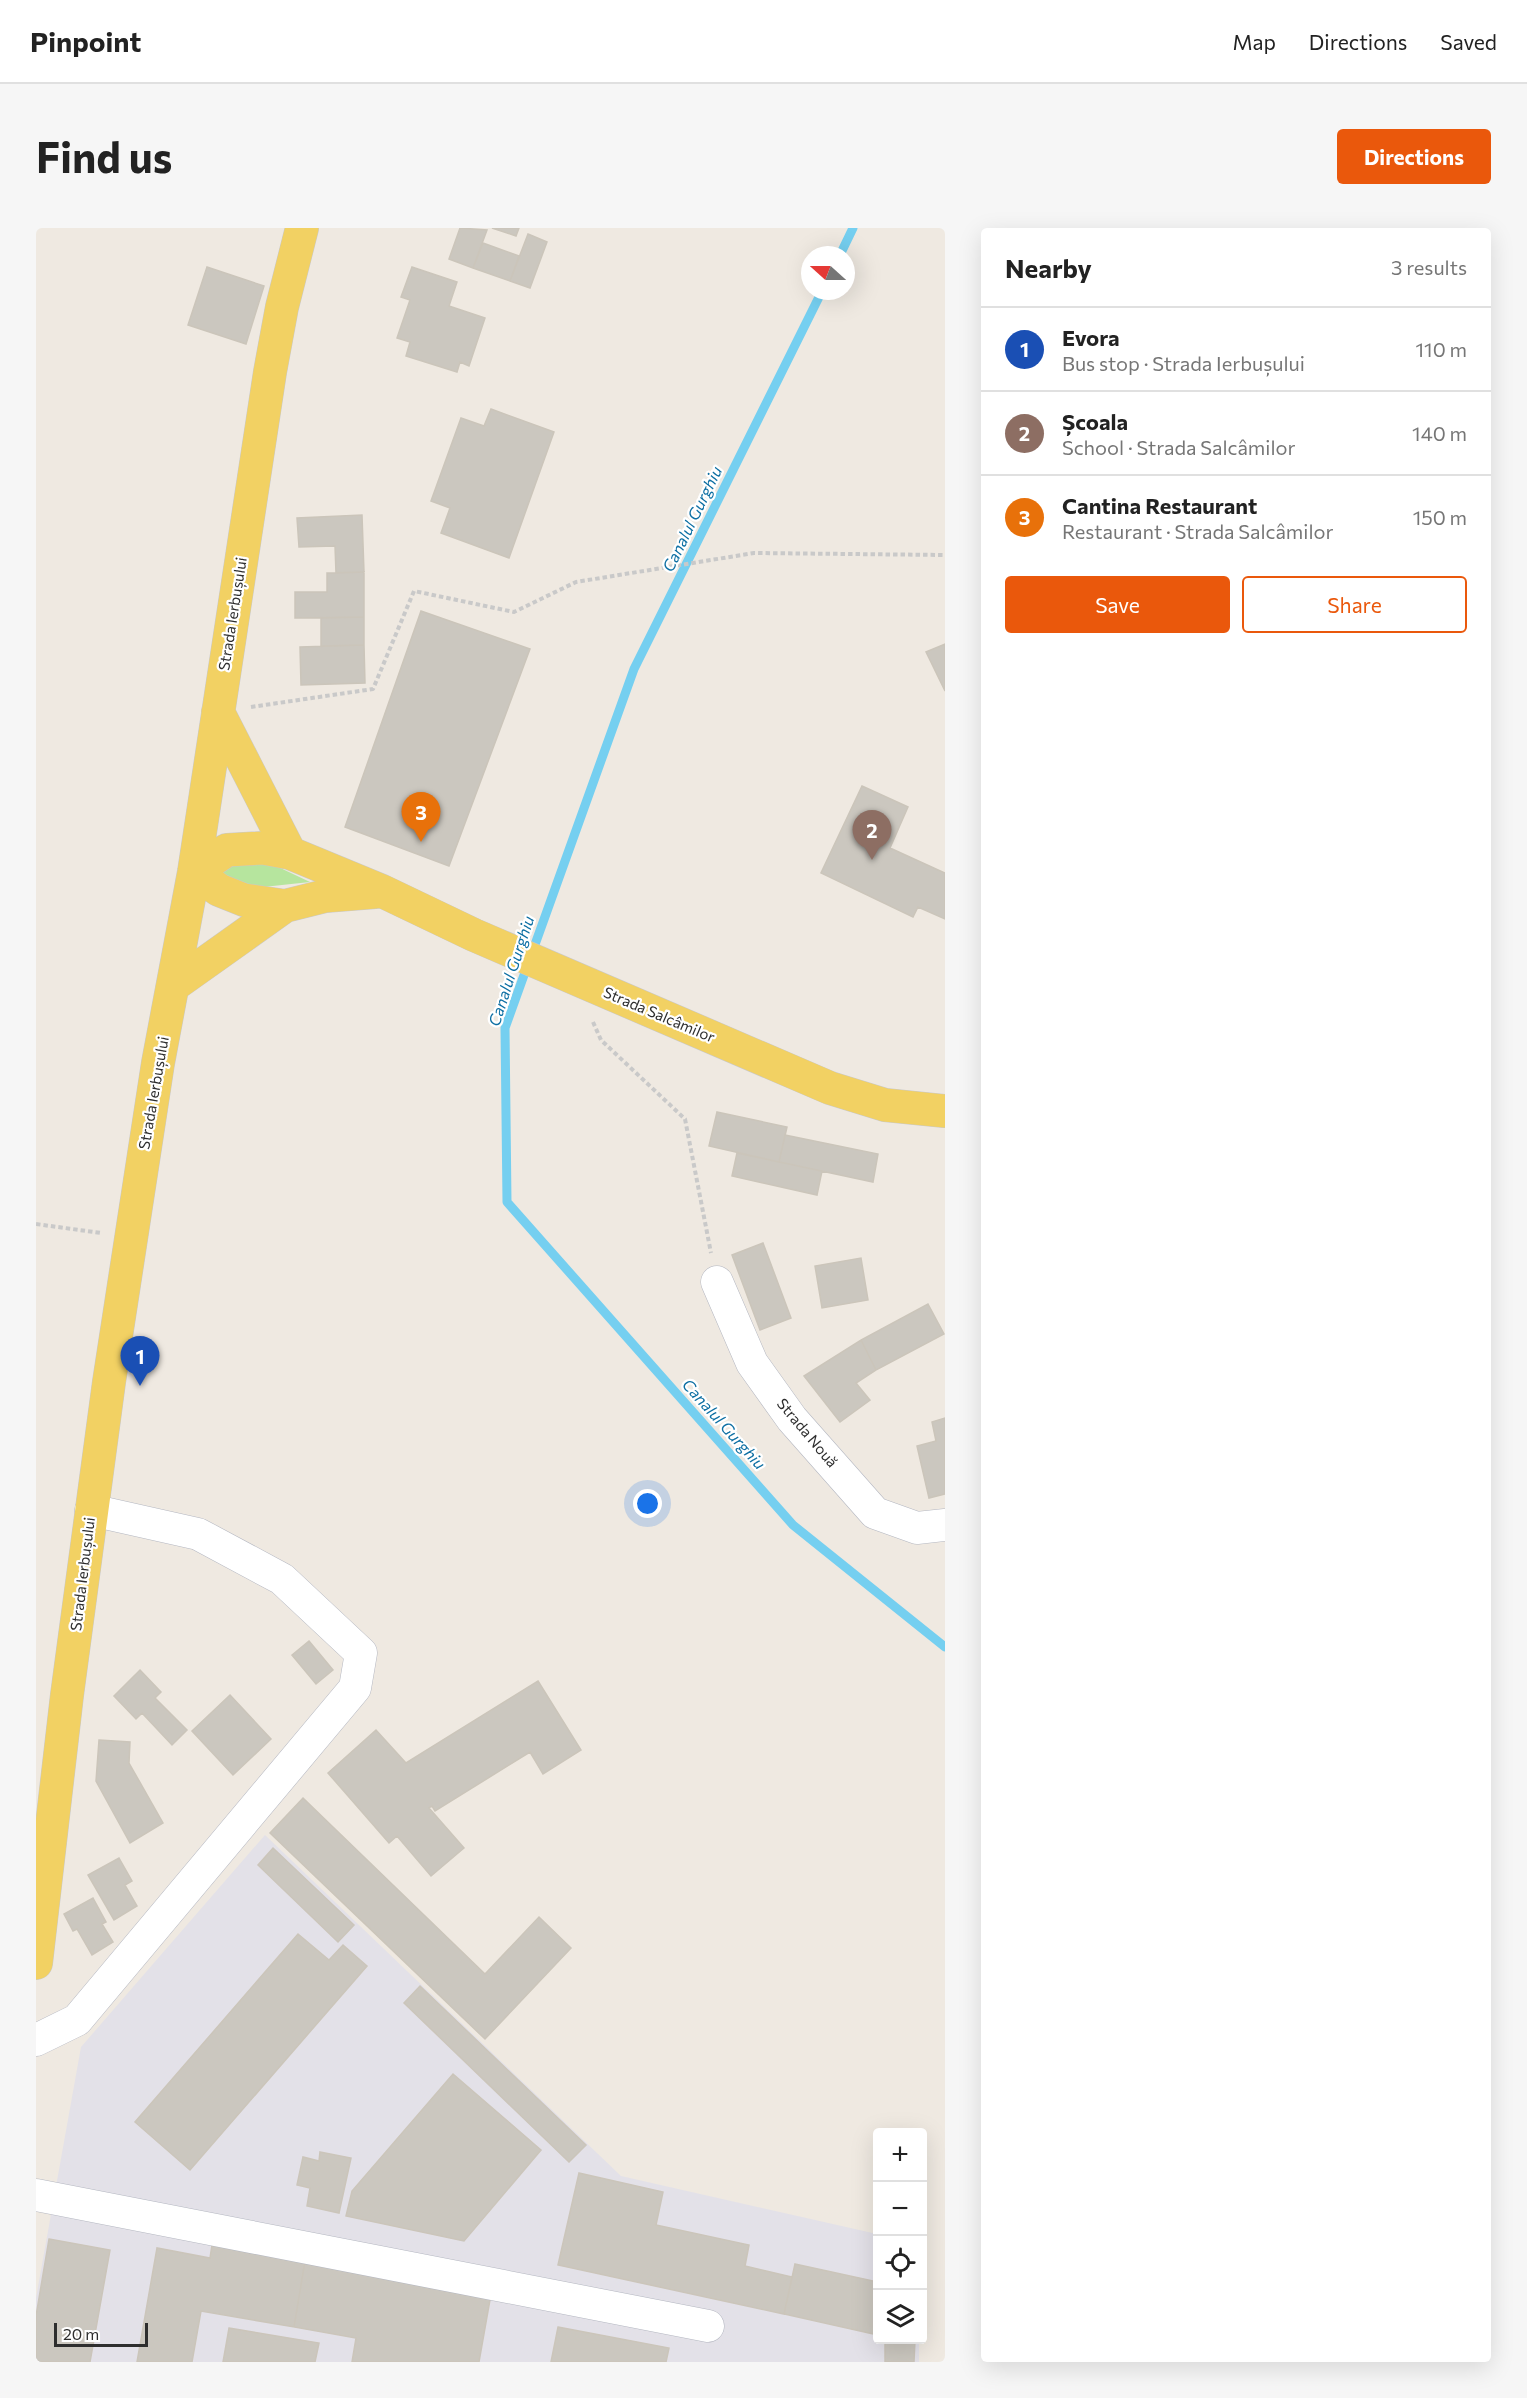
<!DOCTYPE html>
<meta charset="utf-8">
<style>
:root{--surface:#fff;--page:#f6f6f6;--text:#222;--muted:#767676;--line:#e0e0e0;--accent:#ea580c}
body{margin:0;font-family:Commissioner,sans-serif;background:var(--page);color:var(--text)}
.controls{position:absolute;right:18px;bottom:18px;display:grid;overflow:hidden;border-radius:6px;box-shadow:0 6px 24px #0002}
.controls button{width:54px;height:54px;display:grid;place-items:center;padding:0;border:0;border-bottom:2px solid var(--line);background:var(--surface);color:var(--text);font:30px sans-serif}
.compass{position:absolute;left:765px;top:18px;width:54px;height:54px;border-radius:50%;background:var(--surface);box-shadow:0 6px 24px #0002;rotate:291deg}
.scale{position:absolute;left:18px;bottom:15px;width:94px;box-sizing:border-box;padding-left:6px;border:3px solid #2e2e2e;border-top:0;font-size:16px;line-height:21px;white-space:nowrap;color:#2e2e2e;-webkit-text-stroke:4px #fff;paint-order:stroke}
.you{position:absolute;left:612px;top:1276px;width:21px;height:21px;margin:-15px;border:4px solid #fff;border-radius:50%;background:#1a73e8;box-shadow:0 0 0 9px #1a73e833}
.badge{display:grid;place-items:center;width:39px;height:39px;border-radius:50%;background:var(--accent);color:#fff;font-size:20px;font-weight:700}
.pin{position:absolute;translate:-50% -50px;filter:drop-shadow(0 2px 3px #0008)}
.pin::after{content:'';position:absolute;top:32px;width:21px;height:18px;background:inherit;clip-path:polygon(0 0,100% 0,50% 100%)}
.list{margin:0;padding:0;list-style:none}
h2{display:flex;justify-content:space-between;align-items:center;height:78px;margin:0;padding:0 24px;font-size:26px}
h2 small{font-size:20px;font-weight:400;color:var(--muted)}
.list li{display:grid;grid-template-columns:39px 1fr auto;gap:18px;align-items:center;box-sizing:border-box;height:84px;padding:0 24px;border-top:2px solid var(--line)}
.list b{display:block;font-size:22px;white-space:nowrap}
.list p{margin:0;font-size:20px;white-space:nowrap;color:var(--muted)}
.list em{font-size:20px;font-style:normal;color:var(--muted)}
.actions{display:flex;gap:12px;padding:18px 24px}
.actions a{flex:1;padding:14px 0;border:2px solid var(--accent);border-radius:6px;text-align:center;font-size:21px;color:var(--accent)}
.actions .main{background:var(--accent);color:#fff}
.icon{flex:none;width:33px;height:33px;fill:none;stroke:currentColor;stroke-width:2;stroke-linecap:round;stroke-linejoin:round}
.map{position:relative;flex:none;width:909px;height:2134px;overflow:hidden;border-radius:6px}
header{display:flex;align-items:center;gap:36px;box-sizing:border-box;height:84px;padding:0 30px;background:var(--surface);border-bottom:2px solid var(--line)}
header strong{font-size:28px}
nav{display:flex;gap:33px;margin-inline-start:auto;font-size:21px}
.intro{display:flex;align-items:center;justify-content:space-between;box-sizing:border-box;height:144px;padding:0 36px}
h1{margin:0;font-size:42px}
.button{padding:15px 27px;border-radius:6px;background:var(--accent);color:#fff;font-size:21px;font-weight:700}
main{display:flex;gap:36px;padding:0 36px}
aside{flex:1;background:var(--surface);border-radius:6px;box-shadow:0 6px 24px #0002}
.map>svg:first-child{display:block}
</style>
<header>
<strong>Pinpoint</strong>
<nav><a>Map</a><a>Directions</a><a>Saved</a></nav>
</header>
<div class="intro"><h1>Find us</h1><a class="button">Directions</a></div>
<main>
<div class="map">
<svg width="909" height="2134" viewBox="0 0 909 2134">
<rect width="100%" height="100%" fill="#efe9e1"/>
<path fill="#e3e1e8" d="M 229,1607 L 585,1948 L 841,2006 L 842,2112 L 883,2112 L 883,2134 L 0,2134 L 0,2070 L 45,1819 Z"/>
<path fill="#b6e59e" d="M 198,633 L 238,637 L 274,654 L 218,660 L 183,644 Z"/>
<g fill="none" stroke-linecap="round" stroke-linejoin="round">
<path stroke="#75cff0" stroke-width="9" d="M 804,27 L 817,0
M 786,63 L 598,441 L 469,800 L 471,974 L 757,1297 L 909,1419"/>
</g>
<path fill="#cbc7bf" stroke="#cbc5ba" stroke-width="1.5" d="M 424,0 L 451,2 L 437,40 L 413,31 Z
M 456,0 L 483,0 L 480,8 Z
M 492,6 L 511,14 L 494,60 L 474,53 Z
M 447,15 L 483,28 L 474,53 L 437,40 Z
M 171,39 L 228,58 L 210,116 L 152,97 Z
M 376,39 L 421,54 L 413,78 L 449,90 L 433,138 L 424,134 L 421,144 L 370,128 L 374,114 L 361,110 L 374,72 L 365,69 Z
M 455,181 L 518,204 L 473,330 L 405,305 L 414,280 L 395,273 L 425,190 L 448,198 Z
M 326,287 L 328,344 L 300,345 L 299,318 L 263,319 L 261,290 Z
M 328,344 L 328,389 L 259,390 L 259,364 L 291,364 L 291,345 Z
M 385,383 L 494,421 L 413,638 L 309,599 Z
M 328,389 L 328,417 L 285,418 L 285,390 Z
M 909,416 L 909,463 L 890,424 Z
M 328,417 L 329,455 L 265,457 L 264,419 Z
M 826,558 L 872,579 L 854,620 L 909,645 L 909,691 L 882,679 L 877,689 L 785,645 Z
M 681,884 L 751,899 L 743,934 L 673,918 Z
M 749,907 L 842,926 L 837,954 L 743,934 Z
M 701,925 L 786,943 L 781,967 L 696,948 Z
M 727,1015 L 755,1090 L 724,1102 L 696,1027 Z
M 825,1030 L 832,1072 L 786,1080 L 779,1038 Z
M 892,1076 L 908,1106 L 840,1142 L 825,1112 Z
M 825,1112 L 840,1142 L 820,1155 L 834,1172 L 804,1194 L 768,1148 Z
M 909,1190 L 909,1266 L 893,1270 L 881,1218 L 900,1213 L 896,1194 Z
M 273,1413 L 297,1442 L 280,1456 L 256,1427 Z
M 104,1442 L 125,1464 L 119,1470 L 151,1502 L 136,1517 L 106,1485 L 100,1491 L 78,1468 Z
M 502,1453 L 545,1522 L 507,1546 L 494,1524 L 399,1583 L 396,1578 L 393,1580 L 428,1620 L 395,1648 L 361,1608 L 353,1615 L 292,1545 L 340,1502 L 370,1535 Z
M 194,1467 L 235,1511 L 197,1547 L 156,1503 Z
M 63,1512 L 94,1514 L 93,1535 L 127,1595 L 94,1615 L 60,1553 Z
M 267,1570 L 449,1746 L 503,1689 L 535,1720 L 449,1811 L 234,1605 Z
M 237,1620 L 318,1697 L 302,1714 L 222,1637 Z
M 83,1630 L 96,1653 L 89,1657 L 101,1678 L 78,1692 L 52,1647 Z
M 57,1670 L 70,1694 L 66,1696 L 77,1714 L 56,1727 L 41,1701 L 37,1703 L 28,1686 Z
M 262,1706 L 293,1732 L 307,1717 L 331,1738 L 154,1942 L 99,1894 Z
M 384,1758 L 550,1917 L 533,1934 L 368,1775 Z
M 417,1846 L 505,1922 L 428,2013 L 310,1988 L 316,1963 Z
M 284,1924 L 315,1930 L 303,1985 L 271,1978 L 274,1960 L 261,1957 L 267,1929 L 283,1933 Z
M 543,1945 L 627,1964 L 620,1997 L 713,2017 L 709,2038 L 756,2049 L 748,2086 L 522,2037 Z
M 13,2011 L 74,2022 L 54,2134 L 0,2134 L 0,2088 Z
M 176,2017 L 269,2033 L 258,2099 L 165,2083 L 156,2134 L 101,2134 L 121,2020 L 174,2030 Z
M 269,2033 L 455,2066 L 443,2134 L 316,2134 L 320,2110 L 258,2099 Z
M 759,2036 L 842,2054 L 842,2107 L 748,2086 Z
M 522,2099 L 633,2120 L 630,2134 L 515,2134 Z
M 193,2100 L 283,2115 L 279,2134 L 187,2134 Z
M 849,2112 L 879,2112 L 878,2134 L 849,2134 Z"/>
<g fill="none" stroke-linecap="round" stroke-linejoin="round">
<defs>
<path id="minor" d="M 681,1054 L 716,1135 L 756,1191 L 839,1285 L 881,1300 L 909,1297
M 0,1812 L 41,1792 L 319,1460 L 325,1425 L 246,1351 L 162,1306 L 55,1282
M 0,1967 L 672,2098"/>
<path id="major" d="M 182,484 L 254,625
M 158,644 L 191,622 L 227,620 L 254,625 L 346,663 L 438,707 L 794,860 L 849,877 L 909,883
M 158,644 L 183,662 L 208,672 L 249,678 L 289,668 L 339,664
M 138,757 L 249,678
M 0,1735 L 31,1467 L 73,1154 L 122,835 L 158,644 L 234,144 L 246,79 L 266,0"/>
</defs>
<use href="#minor" stroke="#b4b7c1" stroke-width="33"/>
<use href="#major" stroke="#c9c9c9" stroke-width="34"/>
<path stroke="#c9c9c9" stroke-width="4" stroke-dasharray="4.5 3" stroke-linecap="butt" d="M 215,479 L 337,461 L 378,363 L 478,384 L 540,354 L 718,325 L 909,327
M 557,794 L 565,812 L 649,891 L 675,1025
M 0,996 L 65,1005"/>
<use href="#minor" stroke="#fff" stroke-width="32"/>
<use href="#major" stroke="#f2d163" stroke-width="33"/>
</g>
<g text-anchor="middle" stroke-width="4.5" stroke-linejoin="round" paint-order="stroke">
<g font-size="15" fill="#2e2e2e" stroke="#fff">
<text transform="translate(197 386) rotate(-81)" y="5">Strada Ierbușului</text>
<text transform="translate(623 787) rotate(23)" y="5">Strada Salcâmilor</text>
<text transform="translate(118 865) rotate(-80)" y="5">Strada Ierbușului</text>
<text transform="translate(771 1205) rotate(50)" y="5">Strada Nouă</text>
<text transform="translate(47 1346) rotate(-83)" y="5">Strada Ierbușului</text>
</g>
<g font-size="16" font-style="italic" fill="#0d6fa3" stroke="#fff">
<text transform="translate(656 291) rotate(-64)" y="6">Canalul Gurghiu</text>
<text transform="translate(475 743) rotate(-72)" y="6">Canalul Gurghiu</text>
<text transform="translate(688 1196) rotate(48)" y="6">Canalul Gurghiu</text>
</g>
</g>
</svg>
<div class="controls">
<button>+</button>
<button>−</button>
<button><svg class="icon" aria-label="locate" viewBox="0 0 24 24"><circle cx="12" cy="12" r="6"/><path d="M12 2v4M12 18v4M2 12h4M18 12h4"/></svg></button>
<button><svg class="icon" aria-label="layers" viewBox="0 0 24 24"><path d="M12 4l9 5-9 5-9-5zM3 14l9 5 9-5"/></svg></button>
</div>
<svg class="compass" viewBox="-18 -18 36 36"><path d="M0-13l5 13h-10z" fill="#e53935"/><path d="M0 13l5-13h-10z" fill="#767676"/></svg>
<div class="scale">20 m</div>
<div class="you"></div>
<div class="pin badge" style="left:104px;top:1158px;background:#1a4fb4">1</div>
<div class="pin badge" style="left:836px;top:632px;background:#8d6e63">2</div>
<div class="pin badge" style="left:385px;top:614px;background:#e8710a">3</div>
</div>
<aside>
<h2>Nearby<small>3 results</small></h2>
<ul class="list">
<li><span class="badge" style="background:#1a4fb4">1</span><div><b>Evora</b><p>Bus stop · Strada Ierbușului</p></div><em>110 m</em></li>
<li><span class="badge" style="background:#8d6e63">2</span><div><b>Școala</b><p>School · Strada Salcâmilor</p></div><em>140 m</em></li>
<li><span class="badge" style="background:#e8710a">3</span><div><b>Cantina Restaurant</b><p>Restaurant · Strada Salcâmilor</p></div><em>150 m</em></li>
</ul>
<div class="actions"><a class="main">Save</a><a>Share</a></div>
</aside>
</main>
